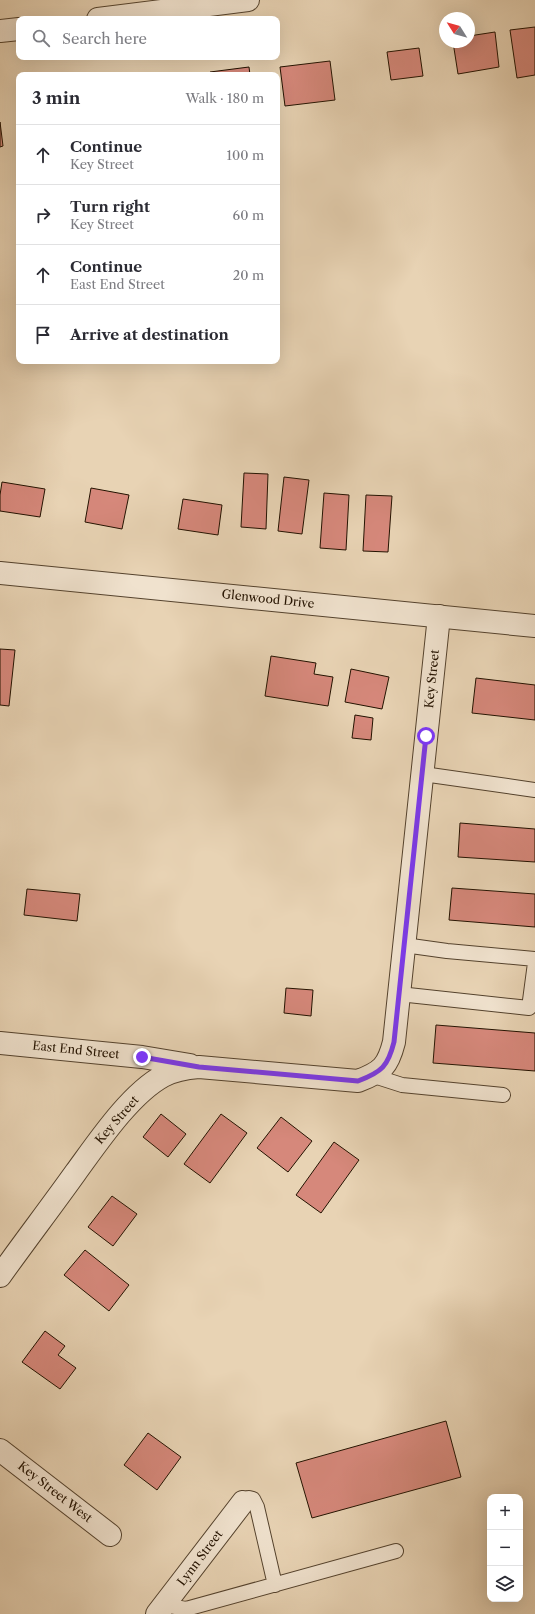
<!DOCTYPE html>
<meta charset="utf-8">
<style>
:root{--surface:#fff;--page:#f2f2f3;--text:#2b2b33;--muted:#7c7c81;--line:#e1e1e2}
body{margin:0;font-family:"Libre Caslon Text",serif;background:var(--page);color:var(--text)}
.controls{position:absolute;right:12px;bottom:12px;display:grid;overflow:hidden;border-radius:8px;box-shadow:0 4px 16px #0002}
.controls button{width:36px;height:36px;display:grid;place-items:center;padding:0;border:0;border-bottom:1px solid var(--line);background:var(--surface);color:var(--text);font:20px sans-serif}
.compass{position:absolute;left:439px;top:12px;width:36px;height:36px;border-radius:50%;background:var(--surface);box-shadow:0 4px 16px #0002;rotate:307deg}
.stop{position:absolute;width:12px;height:12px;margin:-9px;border:3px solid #7c3aed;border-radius:50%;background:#fff}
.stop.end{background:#7c3aed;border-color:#fff;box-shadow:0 1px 4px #0008}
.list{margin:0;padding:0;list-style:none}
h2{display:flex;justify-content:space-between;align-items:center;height:52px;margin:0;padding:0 16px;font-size:17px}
h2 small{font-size:13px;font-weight:400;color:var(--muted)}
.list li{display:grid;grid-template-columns:26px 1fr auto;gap:12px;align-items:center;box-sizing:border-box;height:60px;padding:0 16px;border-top:1px solid var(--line)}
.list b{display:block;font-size:15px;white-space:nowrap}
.list p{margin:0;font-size:13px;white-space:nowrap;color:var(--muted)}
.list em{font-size:13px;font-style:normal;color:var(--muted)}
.icon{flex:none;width:22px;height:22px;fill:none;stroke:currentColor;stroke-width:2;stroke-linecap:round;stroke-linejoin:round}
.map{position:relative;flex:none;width:535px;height:1614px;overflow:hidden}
.search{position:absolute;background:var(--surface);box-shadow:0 4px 16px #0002;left:16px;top:16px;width:264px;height:44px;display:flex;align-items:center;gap:10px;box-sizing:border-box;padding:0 14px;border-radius:8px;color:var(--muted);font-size:15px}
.panel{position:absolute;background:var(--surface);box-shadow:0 4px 16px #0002;left:16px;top:72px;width:264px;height:292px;border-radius:8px}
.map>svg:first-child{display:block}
</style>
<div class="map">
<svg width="535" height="1614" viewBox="0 0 535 1614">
<rect width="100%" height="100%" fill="#e8d3b4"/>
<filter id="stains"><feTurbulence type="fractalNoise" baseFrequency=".005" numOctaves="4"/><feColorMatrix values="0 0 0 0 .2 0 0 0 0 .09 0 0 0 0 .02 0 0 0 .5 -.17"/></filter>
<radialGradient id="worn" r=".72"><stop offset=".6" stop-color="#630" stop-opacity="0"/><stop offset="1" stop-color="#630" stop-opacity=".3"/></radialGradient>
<path fill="#d6887b" stroke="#231200" d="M 535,27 L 535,75 L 517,78 L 510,30 Z
M 495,32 L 499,67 L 458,74 L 453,42 L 469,42 L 469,36 Z
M 419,48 L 423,76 L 391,80 L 387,52 Z
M 330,61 L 335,100 L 285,106 L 280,67 Z
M 249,67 L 250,75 L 210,75 L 210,72 Z
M 0,122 L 3,146 L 0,147 Z
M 244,473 L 268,474 L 266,529 L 241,527 Z
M 284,477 L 309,480 L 302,534 L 278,531 Z
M 2,482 L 45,489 L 40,517 L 0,511 L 0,495 Z
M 91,488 L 129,495 L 122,529 L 85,522 Z
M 324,493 L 349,495 L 346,550 L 320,548 Z
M 366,495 L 392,496 L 388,552 L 363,551 Z
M 183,499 L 222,505 L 218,535 L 178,529 Z
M 0,649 L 15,650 L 9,706 L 0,705 Z
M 271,656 L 316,663 L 314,674 L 333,677 L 328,706 L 265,696 Z
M 351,669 L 389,677 L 382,709 L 345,702 Z
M 476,678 L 535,685 L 535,720 L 472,713 Z
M 355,715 L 373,718 L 371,740 L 352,738 Z
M 460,823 L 535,829 L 535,862 L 458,857 Z
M 452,888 L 535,894 L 535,927 L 449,920 Z
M 27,889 L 80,894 L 77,921 L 24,915 Z
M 286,988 L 313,990 L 311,1016 L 284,1013 Z
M 436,1025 L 535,1033 L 535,1071 L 433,1063 Z
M 161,1114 L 186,1134 L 168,1157 L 143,1137 Z
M 221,1114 L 247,1133 L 210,1183 L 184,1164 Z
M 281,1117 L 312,1141 L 288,1172 L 257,1148 Z
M 334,1142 L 359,1160 L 321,1213 L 296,1195 Z
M 112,1196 L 137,1214 L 113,1246 L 88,1227 Z
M 85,1250 L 129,1285 L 109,1311 L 64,1275 Z
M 45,1331 L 65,1346 L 58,1355 L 76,1368 L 60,1389 L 22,1362 Z
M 446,1421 L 461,1477 L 312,1518 L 296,1463 Z
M 148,1433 L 181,1457 L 157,1490 L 124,1465 Z"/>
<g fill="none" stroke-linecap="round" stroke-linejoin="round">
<defs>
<path id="service" d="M 423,774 L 535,790
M 404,945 L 447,951 L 535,959
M 399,994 L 529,1008 L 535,963
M 374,1076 L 402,1085 L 503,1095
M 243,1502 L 249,1498 L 253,1499 L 257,1507 L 275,1585
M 164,1605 L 186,1609 L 396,1551"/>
<path id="minor" d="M 98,19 L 248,0
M 0,31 L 19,29
M 0,1043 L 142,1057 L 190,1065
M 0,1276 C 25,1241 51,1207 76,1172 C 98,1142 130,1094 163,1076 C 174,1070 186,1068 199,1067 L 358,1081 C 382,1072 388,1066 394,1042 L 439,616
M 0,1450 L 110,1535
M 157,1614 L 243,1502"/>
<path id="tertiary" d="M 0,573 L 535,626"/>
</defs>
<use href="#service" stroke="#54422d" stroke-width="16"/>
<use href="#minor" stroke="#54422d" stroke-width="24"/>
<use href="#tertiary" stroke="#54422d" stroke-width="24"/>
<use href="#service" stroke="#f0e2ce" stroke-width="14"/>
<use href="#minor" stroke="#f0e2ce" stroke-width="22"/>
<use href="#tertiary" stroke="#f0e2ce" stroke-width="22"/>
</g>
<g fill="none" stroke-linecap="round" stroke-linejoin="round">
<path stroke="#7c3aed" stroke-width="5" d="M 142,1057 L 199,1067 L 358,1081 C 382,1072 388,1066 394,1042 L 426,736"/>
</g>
<g text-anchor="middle" stroke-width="3" stroke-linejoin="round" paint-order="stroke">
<g font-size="12" fill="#231200" stroke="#f0e2ce">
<text transform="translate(268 599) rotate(6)" y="4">Glenwood Drive</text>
<text transform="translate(432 679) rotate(-84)" y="4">Key Street</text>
<text transform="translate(76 1050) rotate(6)" y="4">East End Street</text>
<text transform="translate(117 1120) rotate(-49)" y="4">Key Street</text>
<text transform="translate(55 1492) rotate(38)" y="4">Key Street West</text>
<text transform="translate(200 1558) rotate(-53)" y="4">Lynn Street</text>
</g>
</g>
<rect width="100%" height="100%" filter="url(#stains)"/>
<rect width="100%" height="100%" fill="url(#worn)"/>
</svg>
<div class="controls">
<button>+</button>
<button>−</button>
<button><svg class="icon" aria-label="layers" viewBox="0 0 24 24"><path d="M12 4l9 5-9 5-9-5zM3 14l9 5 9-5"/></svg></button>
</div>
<svg class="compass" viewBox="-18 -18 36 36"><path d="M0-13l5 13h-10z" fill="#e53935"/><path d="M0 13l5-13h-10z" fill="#7c7c81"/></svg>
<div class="stop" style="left:426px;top:736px"></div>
<div class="stop end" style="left:142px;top:1057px"></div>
<div class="search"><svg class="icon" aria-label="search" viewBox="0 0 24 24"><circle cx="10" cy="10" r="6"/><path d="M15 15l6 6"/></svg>Search here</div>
<section class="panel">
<h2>3 min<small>Walk · 180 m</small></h2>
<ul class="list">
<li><svg class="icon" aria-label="ahead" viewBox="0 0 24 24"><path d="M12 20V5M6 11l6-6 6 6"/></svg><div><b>Continue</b><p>Key Street</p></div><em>100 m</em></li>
<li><svg class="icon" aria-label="right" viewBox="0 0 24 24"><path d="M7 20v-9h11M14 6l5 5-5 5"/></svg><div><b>Turn right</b><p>Key Street</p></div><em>60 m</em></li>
<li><svg class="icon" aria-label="ahead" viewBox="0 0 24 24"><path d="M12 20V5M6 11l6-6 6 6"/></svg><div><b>Continue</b><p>East End Street</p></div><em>20 m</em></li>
<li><svg class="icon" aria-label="arrive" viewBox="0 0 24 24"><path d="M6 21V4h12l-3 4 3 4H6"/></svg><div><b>Arrive at destination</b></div></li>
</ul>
</section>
</div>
